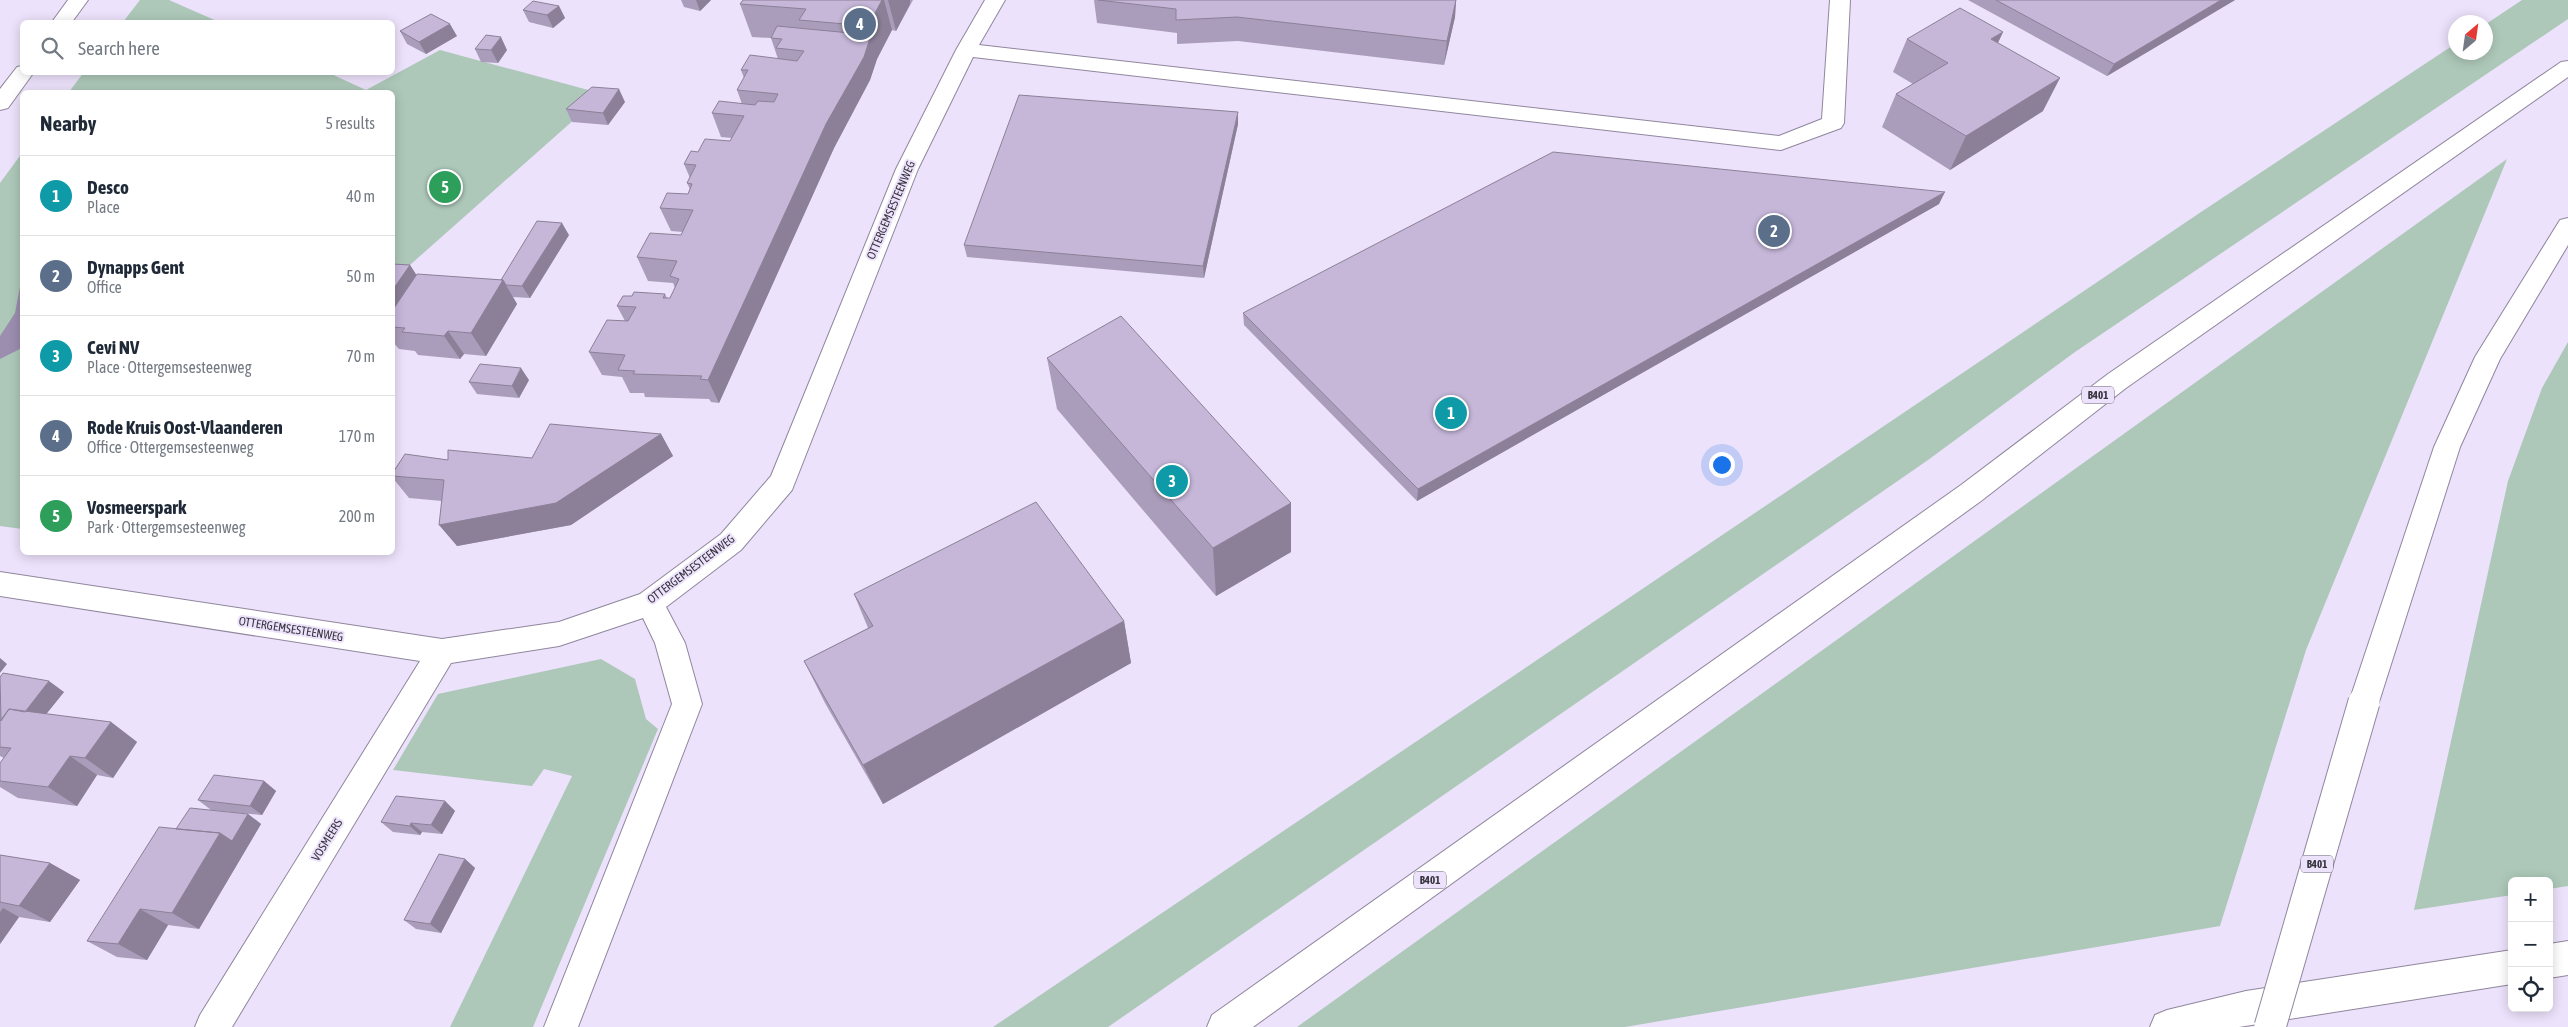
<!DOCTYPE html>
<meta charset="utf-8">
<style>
:root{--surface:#fff;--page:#f6f6f7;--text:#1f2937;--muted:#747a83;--line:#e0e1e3;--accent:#0b8043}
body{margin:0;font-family:"Asap Condensed",sans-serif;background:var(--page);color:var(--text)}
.controls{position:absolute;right:15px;bottom:15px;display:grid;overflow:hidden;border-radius:8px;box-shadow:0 2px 12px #0003}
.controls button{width:45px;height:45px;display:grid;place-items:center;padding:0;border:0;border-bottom:1px solid var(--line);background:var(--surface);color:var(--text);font:25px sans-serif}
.compass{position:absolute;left:2448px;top:15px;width:45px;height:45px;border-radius:50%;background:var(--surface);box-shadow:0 2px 12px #0003;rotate:29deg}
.you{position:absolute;left:1721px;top:464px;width:18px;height:18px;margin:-12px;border:4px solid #fff;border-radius:50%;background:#1a73e8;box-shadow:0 0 0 8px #1a73e833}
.badge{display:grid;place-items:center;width:32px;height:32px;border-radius:50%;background:var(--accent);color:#fff;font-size:16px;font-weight:700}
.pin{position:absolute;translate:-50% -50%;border:2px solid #fff;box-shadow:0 1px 5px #0006}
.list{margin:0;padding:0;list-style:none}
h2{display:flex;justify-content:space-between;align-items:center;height:65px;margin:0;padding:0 20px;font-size:21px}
h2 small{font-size:16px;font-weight:400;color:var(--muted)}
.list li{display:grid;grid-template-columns:32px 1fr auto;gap:15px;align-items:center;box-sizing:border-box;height:80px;padding:0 20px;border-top:1px solid var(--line)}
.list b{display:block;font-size:19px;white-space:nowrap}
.list p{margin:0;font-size:16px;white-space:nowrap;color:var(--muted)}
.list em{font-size:16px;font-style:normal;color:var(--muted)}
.icon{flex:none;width:28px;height:28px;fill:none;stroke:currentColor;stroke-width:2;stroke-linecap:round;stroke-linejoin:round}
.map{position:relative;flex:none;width:2568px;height:1027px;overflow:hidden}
.search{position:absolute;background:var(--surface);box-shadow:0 2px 12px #0003;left:20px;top:20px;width:375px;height:55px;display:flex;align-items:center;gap:12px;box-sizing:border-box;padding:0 18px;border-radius:8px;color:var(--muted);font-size:19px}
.panel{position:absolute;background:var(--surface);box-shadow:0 2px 12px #0003;left:20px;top:90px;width:375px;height:465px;border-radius:8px}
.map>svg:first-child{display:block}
</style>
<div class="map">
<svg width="2568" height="1027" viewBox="0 0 2568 1027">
<rect width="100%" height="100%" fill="#ece2fb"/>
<path fill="#adc8b9" d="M 140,0 L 169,0 L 219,22 L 123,22 Z
M 2522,0 L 2568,0 L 2568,19 L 2075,352 L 1928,460 L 1108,1027 L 993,1027 L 2201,212 L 2455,44 L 2456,52 L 2486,52 L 2486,24 Z
M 440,50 L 603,94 L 393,280 L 392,92 L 69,92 L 84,72 L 329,73 L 366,90 Z
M 22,153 L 22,529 L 0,526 L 0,183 Z
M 2507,159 L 2306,650 L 2220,926 L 1625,1027 L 1297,1027 Z
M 2568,342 L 2568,886 L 2549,889 L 2549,881 L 2512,881 L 2512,895 L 2414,910 L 2508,481 L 2542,388 Z
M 601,659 L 635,679 L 646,719 L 658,729 L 533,1027 L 450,1027 L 572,776 L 544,769 L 532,786 L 393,770 L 438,694 Z"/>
<path fill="#9c8eaf" d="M 22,276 L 22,348 L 0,359 L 0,336 L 15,313 Z"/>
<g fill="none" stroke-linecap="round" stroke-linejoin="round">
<defs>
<path id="minor" d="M 68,0 L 88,0 L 72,22 L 52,22 Z
M 985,0 L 1005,0 L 979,45 L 1779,136 L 1822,119 L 1830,0 L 1850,0 L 1844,123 L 1841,128 L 1781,150 L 973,57 L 918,169 L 792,490 L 741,550 L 666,607 L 685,643 L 702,704 L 578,1027 L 544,1027 L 672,704 L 655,643 L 643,618 L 559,646 L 451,663 L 232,1027 L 195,1027 L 200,1015 L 420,661 L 0,596 L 0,572 L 442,639 L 559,622 L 640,594 L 721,534 L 771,476 L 896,169 L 956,50 Z
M 22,66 L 22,72 L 34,72 L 8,108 L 0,110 L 0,89 L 17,67 Z"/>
<path id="highway" d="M 2568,61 L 2568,77 L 2126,388 L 1981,501 L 1253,1027 L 1207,1027 L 1212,1015 L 1961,485 L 2108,374 L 2561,62 Z
M 2568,218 L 2568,245 L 2500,359 L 2460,447 L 2379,702 L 2375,711 L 2364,715 L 2353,711 L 2349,702 L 2434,447 L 2475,357 L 2560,220 Z
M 2568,941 L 2568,975 L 2549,978 L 2549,944 Z
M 2512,950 L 2512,984 L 2239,1027 L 2150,1027 L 2155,1015 L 2167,1010 L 2246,991 Z"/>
</defs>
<use href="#minor" stroke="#90869d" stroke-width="2"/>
<use href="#highway" stroke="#90869d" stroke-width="2"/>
<use href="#minor" fill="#fff" fill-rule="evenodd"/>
<use href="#highway" fill="#fff" fill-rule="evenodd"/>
<defs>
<path id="highway-bridge" d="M 2270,1027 L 2364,702"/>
</defs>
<use href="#highway-bridge" stroke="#90869d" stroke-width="33" stroke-linecap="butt"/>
<use href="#highway-bridge" stroke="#fff" stroke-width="31"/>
</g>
<path fill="#aa9dbb" d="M 681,0 L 711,0 L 700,11 L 684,7 Z
M 743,0 L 913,0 L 896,31 L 892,30 L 877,59 L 870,80 L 834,148 L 719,403 L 711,402 L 709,399 L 645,397 L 644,393 L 630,393 L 622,377 L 602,375 L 589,352 L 625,321 L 617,306 L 632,296 L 665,294 L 667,298 L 670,298 L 675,288 L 673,283 L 648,281 L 637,257 L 681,235 L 683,232 L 671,231 L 660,208 L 688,194 L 690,189 L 687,183 L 690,178 L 684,164 L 698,152 L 730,141 L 732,138 L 721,137 L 712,113 L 742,104 L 737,90 L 744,78 L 741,70 L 778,59 L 771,38 L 752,37 L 740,4 Z
M 1094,0 L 1456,0 L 1455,17 L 1444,65 L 1238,41 L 1177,44 L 1177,33 L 1097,23 Z
M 1968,0 L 2235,0 L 2107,76 Z
M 559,6 L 565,18 L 553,28 L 529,22 L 523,10 Z
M 400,31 L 457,36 L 426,54 L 407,44 Z
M 2003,32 L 1998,43 L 2043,111 L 1950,170 L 1882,127 L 1896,94 L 1913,84 L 1893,72 L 1907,39 Z
M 475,49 L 507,50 L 498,63 L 481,62 Z
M 625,102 L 608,125 L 572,122 L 566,109 Z
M 1238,124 L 1204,278 L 967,257 L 964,245 Z
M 1939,204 L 1417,501 L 1244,325 L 1243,313 Z
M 569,235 L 530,298 L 513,297 L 517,304 L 486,356 L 464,354 L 460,359 L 418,355 L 415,351 L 399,349 L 392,341 L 392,264 L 410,265 L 416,275 L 501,280 Z
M 1047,358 L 1291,503 L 1291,552 L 1216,596 L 1057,409 Z
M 529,380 L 519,398 L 477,394 L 469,382 Z
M 661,434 L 673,456 L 571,525 L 457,546 L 442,501 L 409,498 L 392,477 L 392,474 L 448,460 L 532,458 Z
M 854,594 L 1124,621 L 1131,663 L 883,804 L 825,703 L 804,661 L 868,628 Z
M 0,677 L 64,692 L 46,714 L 111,722 L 137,742 L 113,778 L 97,775 L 77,806 L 18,798 L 0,787 L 0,763 L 4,758 L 0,756 Z
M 264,781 L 276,791 L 262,815 L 211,810 L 198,800 Z
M 445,801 L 455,811 L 442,834 L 422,832 L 420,835 L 393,832 L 381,822 Z
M 248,814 L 261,824 L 199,929 L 168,925 L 147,960 L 117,957 L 87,941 L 176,829 Z
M 0,855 L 50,863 L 80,880 L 50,922 L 19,917 L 0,944 Z
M 465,859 L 475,868 L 441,933 L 416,929 L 404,920 Z"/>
<path fill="#8b8098" d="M 696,0 L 711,0 L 700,11 Z
M 882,0 L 884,0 L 892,30 L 877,59 L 870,80 L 834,148 L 719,403 L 708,380 L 826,124 L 871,35 L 868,26 Z
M 888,0 L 910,0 L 910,4 L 896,31 Z
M 1456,0 L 1455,17 L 1444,65 L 1447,41 Z
M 2221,0 L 2235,0 L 2107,76 L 2114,64 Z
M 559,6 L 565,18 L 553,28 L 547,15 Z
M 450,24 L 457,36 L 426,54 L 419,42 Z
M 2003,32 L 1987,65 L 1991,39 Z
M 501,37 L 507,50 L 498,63 L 491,50 Z
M 2060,78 L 2043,111 L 1950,170 L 1966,136 Z
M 619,89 L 625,102 L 608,125 L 603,113 Z
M 1238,112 L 1238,124 L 1204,278 L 1203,266 Z
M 1945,192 L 1939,204 L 1417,501 L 1418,489 Z
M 562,223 L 569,235 L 530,298 L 522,286 Z
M 410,265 L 425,288 L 392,327 L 392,291 Z
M 503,280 L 517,304 L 486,356 L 471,333 Z
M 448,331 L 464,354 L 460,359 L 444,336 Z
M 521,368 L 529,380 L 519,398 L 512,386 Z
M 661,434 L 673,456 L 571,525 L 457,546 L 439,525 Z
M 1291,503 L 1291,552 L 1216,596 L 1213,548 Z
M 1124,621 L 1131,663 L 883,804 L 863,765 Z
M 0,658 L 7,664 L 0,673 Z
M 49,681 L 64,692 L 31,733 L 16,723 Z
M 111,722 L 137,742 L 113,778 L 85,758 Z
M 70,756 L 97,775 L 77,806 L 48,787 Z
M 264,781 L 276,791 L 262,815 L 250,806 Z
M 445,801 L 455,811 L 442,834 L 431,825 Z
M 248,814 L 261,824 L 199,929 L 172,913 L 220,833 Z
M 411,823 L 422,832 L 420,835 L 410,826 Z
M 465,859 L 475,868 L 441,933 L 430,924 Z
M 50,863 L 80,880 L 50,922 L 19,906 Z
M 3,908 L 19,917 L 0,944 L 0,912 Z
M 140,909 L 168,925 L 147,960 L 118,944 Z"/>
<path fill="#c6b7d9" stroke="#8b8098" d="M 743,0 L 882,0 L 868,26 L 799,20 L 806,9 L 740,4 Z
M 1098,0 L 1456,0 L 1447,41 L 1237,17 L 1176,20 L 1176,9 Z
M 1996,0 L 2221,0 L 2114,64 Z
M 533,1 L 559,6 L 547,15 L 523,10 Z
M 1960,8 L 2003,32 L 1991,39 L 2060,78 L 1966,136 L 1896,94 L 1948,63 L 1907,39 Z
M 431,14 L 450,24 L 419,42 L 400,31 Z
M 777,26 L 871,35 L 864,57 L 826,124 L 708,380 L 700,379 L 702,376 L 633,374 L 635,371 L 618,370 L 625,355 L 589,352 L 607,320 L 628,321 L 636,307 L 617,306 L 623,296 L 632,296 L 634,292 L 665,294 L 663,298 L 670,298 L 679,279 L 670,276 L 677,261 L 637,257 L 650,233 L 681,235 L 693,210 L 660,208 L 667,193 L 688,194 L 692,184 L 687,183 L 696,165 L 684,164 L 691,151 L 698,152 L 705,139 L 730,141 L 744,116 L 712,113 L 719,101 L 755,105 L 758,101 L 774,102 L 778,94 L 737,90 L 748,70 L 741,70 L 750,55 L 797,61 L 804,51 L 776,48 L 782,39 L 771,38 Z
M 486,35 L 501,37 L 491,50 L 475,49 Z
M 592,87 L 619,89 L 603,113 L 566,109 Z
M 1019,95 L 1238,112 L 1203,266 L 964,245 Z
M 1553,152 L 1945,192 L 1418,489 L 1243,313 Z
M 537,221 L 562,223 L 522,286 L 506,285 L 503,280 L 501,280 Z
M 392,264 L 410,265 L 392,291 Z
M 417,274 L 503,280 L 471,333 L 448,331 L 444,336 L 402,332 L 405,328 L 392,327 L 392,311 Z
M 1121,316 L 1291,503 L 1213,548 L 1047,358 Z
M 480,364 L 521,368 L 512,386 L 469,382 Z
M 550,424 L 661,434 L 556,503 L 439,525 L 444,480 L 392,476 L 392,474 L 405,454 L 448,460 L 448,450 L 532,458 Z
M 1036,502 L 1124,621 L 863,765 L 804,661 L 873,626 L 854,594 Z
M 3,673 L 49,681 L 25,712 L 9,709 L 1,721 L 0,677 Z
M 9,709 L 111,722 L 85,758 L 70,756 L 48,787 L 0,781 L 0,763 L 11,748 L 0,747 L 0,721 Z
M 214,775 L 264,781 L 250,806 L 198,800 Z
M 396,796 L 445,801 L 431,825 L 411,823 L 410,826 L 381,822 Z
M 190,808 L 248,814 L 232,841 L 220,833 L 176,829 Z
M 159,827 L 220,833 L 172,913 L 140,909 L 118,944 L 87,941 Z
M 439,854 L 465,859 L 430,924 L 404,920 Z
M 0,855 L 50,863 L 19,906 L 0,902 Z"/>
<g text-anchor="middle" stroke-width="4" stroke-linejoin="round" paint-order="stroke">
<g fill="#ece2fb" stroke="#6e6877" stroke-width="1">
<rect x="2082" y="386.5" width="32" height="17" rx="4"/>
<rect x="2301" y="855.5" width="32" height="17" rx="4"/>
<rect x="1414" y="871.5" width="32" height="17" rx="4"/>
</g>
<g font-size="11" font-weight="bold" fill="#38343e">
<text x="2098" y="399">B401</text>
<text x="2317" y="868">B401</text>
<text x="1430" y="884">B401</text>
</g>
<g font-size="12" fill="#38343e" stroke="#ece2fb">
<text transform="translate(891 210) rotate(-67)" y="4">OTTERGEMSESTEENWEG</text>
<text transform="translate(691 569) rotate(-37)" y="4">OTTERGEMSESTEENWEG</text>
<text transform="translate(291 629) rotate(9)" y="4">OTTERGEMSESTEENWEG</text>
<text transform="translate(327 840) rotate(-58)" y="4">VOSMEERS</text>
</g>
</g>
</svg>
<div class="controls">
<button>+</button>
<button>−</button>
<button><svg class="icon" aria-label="locate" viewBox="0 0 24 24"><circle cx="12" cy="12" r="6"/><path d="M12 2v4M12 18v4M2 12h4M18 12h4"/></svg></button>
</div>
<svg class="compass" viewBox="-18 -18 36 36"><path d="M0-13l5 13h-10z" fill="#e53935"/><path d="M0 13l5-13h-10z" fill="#747a83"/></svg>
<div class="you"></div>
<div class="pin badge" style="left:1451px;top:413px;background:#0f9aa8">1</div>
<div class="pin badge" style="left:1774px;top:231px;background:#5c6f8a">2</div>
<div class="pin badge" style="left:1172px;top:481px;background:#0f9aa8">3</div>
<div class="pin badge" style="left:860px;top:24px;background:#5c6f8a">4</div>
<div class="pin badge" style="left:445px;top:187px;background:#2e9e5b">5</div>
<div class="search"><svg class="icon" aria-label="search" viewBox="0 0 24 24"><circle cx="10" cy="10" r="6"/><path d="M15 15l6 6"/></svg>Search here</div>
<section class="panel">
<h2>Nearby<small>5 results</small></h2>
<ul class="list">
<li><span class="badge" style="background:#0f9aa8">1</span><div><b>Desco</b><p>Place</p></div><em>40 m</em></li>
<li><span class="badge" style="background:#5c6f8a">2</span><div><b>Dynapps Gent</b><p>Office</p></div><em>50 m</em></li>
<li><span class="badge" style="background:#0f9aa8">3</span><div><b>Cevi NV</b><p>Place · Ottergemsesteenweg</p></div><em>70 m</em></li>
<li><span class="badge" style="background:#5c6f8a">4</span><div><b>Rode Kruis Oost-Vlaanderen</b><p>Office · Ottergemsesteenweg</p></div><em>170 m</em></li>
<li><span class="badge" style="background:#2e9e5b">5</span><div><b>Vosmeerspark</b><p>Park · Ottergemsesteenweg</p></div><em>200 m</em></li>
</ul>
</section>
</div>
